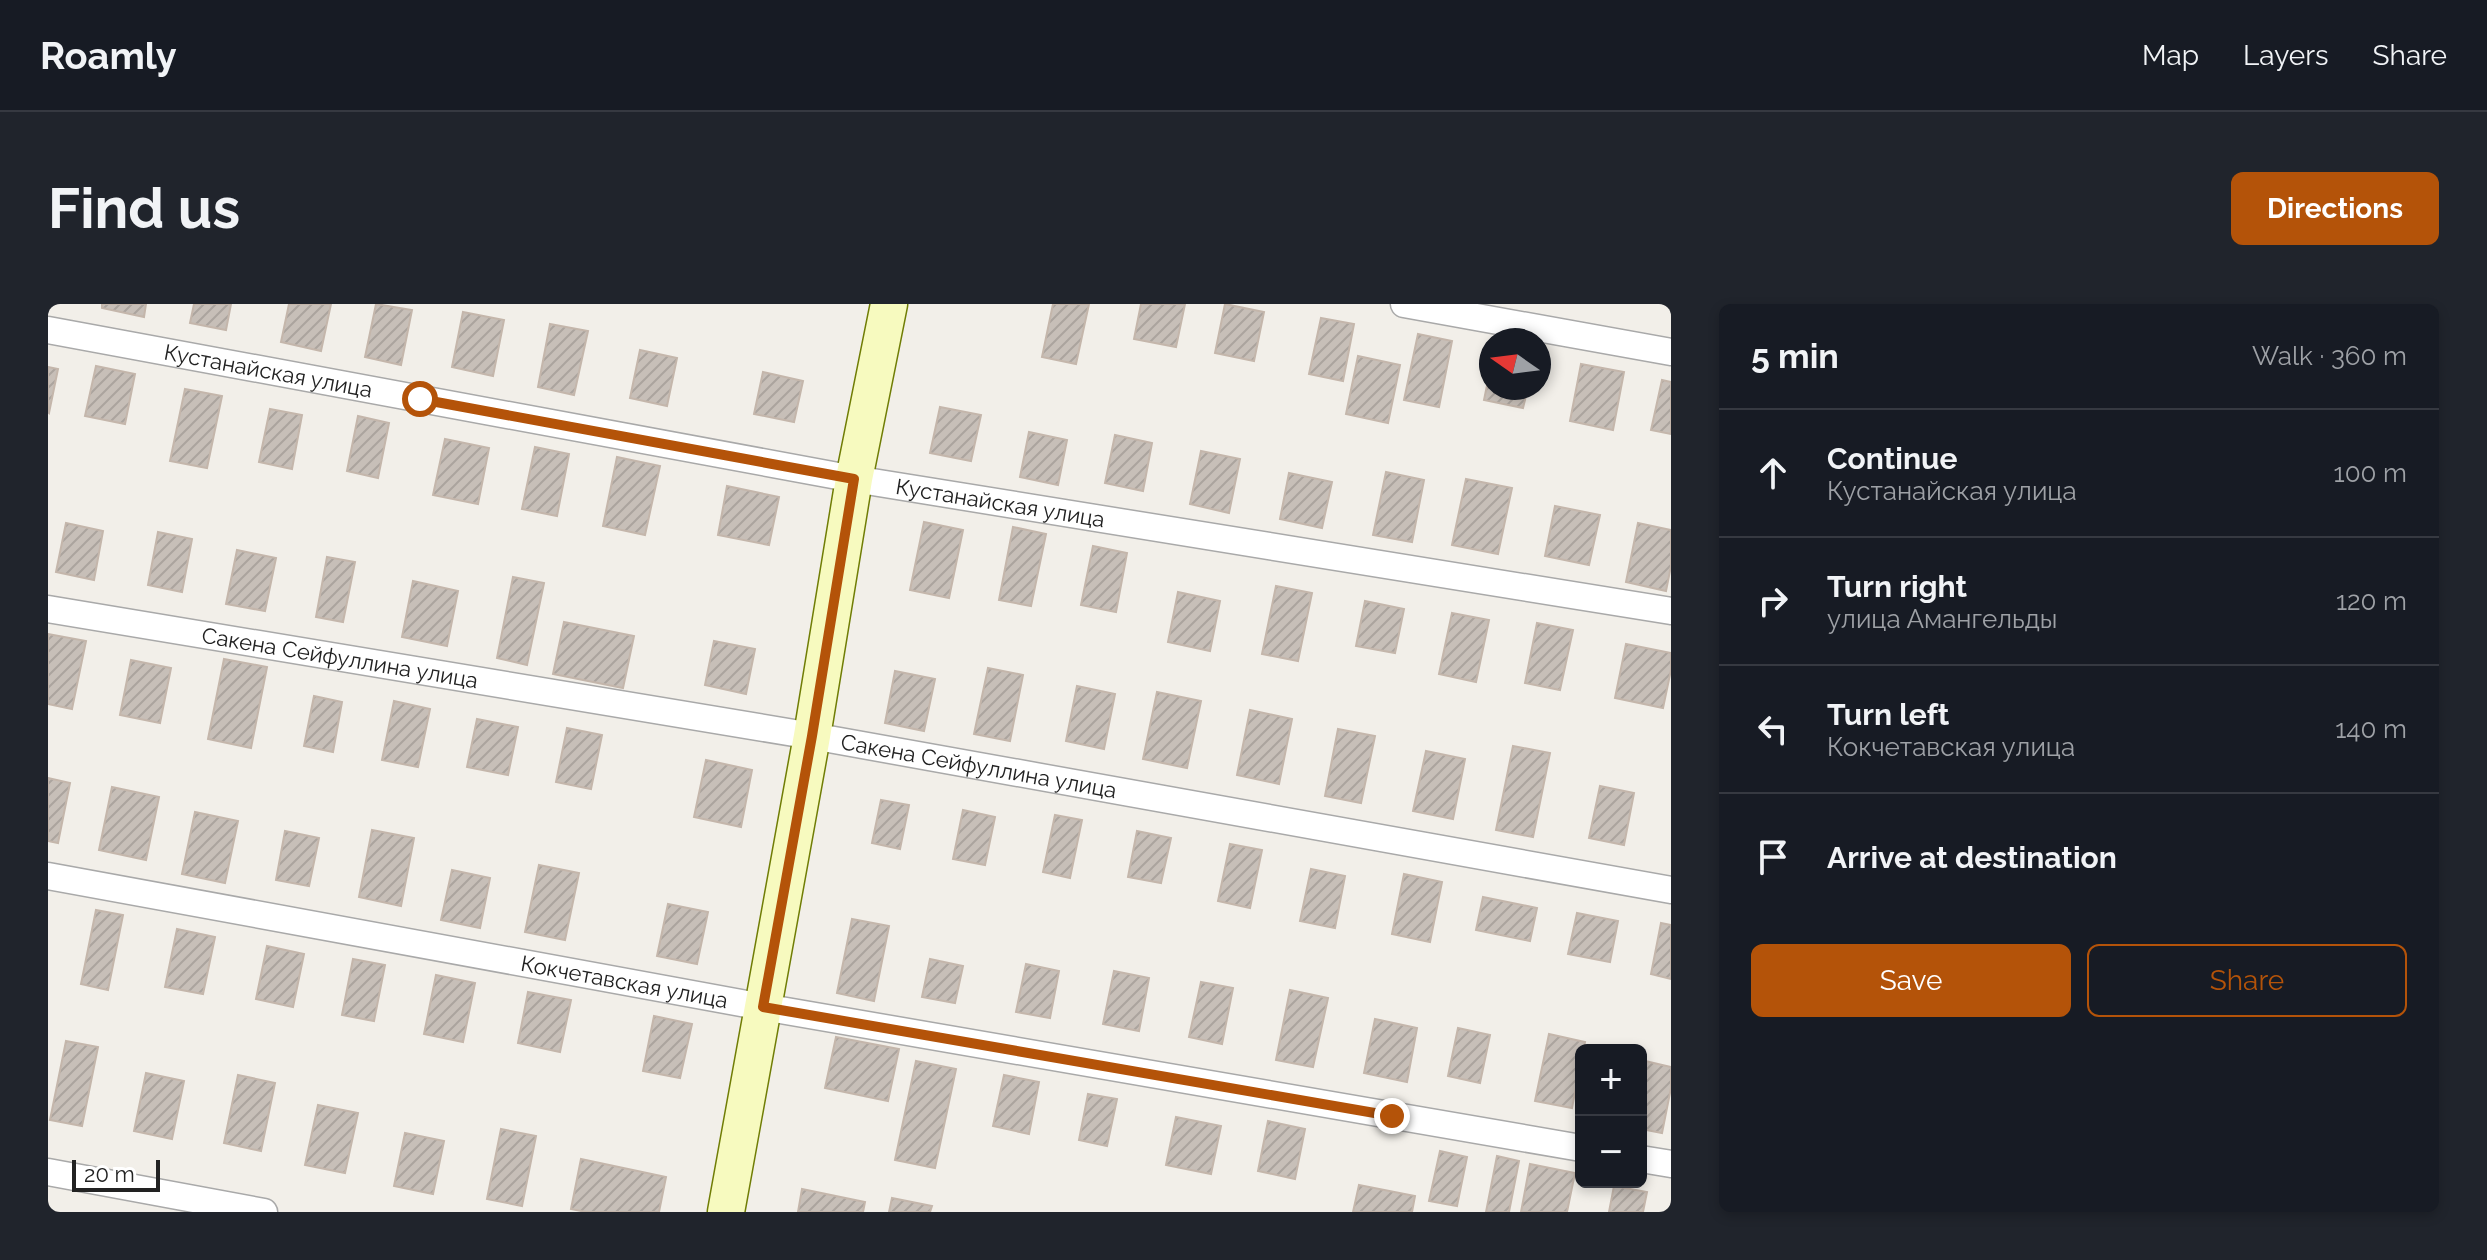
<!DOCTYPE html>
<meta charset="utf-8">
<style>
:root{--surface:#171b24;--page:#20242c;--text:#f1f3f6;--muted:#9ea1a6;--line:#363941;--accent:#b45309}
body{margin:0;font-family:Raleway,sans-serif;background:var(--page);color:var(--text)}
.controls{position:absolute;right:24px;bottom:24px;display:grid;overflow:hidden;border-radius:12px;box-shadow:0 4px 12px #0003}
.controls button{width:72px;height:72px;display:grid;place-items:center;padding:0;border:0;border-bottom:2px solid var(--line);background:var(--surface);color:var(--text);font:40px sans-serif}
.compass{position:absolute;left:1431px;top:24px;width:72px;height:72px;border-radius:50%;background:var(--surface);box-shadow:0 4px 12px #0003;rotate:284deg}
.scale{position:absolute;left:24px;bottom:20px;width:88px;box-sizing:border-box;padding-left:8px;border:4px solid #222;border-top:0;font-size:22px;line-height:28px;white-space:nowrap;color:#222;-webkit-text-stroke:6px #fff;paint-order:stroke}
.stop{position:absolute;width:24px;height:24px;margin:-18px;border:6px solid #b45309;border-radius:50%;background:#fff}
.stop.end{background:#b45309;border-color:#fff;box-shadow:0 2px 8px #0008}
.list{margin:0;padding:0;list-style:none}
h2{display:flex;justify-content:space-between;align-items:center;height:104px;margin:0;padding:0 32px;font-size:34px}
h2 small{font-size:26px;font-weight:400;color:var(--muted)}
.list li{display:grid;grid-template-columns:52px 1fr auto;gap:24px;align-items:center;box-sizing:border-box;height:128px;padding:0 32px;border-top:2px solid var(--line)}
.list b{display:block;font-size:30px;white-space:nowrap}
.list p{margin:0;font-size:26px;white-space:nowrap;color:var(--muted)}
.list em{font-size:26px;font-style:normal;color:var(--muted)}
.actions{display:flex;gap:16px;padding:24px 32px}
.actions a{flex:1;padding:18px 0;border:2px solid var(--accent);border-radius:12px;text-align:center;font-size:28px;color:var(--accent)}
.actions .main{background:var(--accent);color:#fff}
.icon{flex:none;width:44px;height:44px;fill:none;stroke:currentColor;stroke-width:2;stroke-linecap:round;stroke-linejoin:round}
.map{position:relative;flex:none;width:1623px;height:908px;overflow:hidden;border-radius:12px}
header{display:flex;align-items:center;gap:48px;box-sizing:border-box;height:112px;padding:0 40px;background:var(--surface);border-bottom:2px solid var(--line)}
header strong{font-size:38px}
nav{display:flex;gap:44px;margin-inline-start:auto;font-size:28px}
.intro{display:flex;align-items:center;justify-content:space-between;box-sizing:border-box;height:192px;padding:0 48px}
h1{margin:0;font-size:56px}
.button{padding:20px 36px;border-radius:12px;background:var(--accent);color:#fff;font-size:28px;font-weight:700}
main{display:flex;gap:48px;padding:0 48px}
aside{flex:1;background:var(--surface);border-radius:12px;box-shadow:0 4px 12px #0003}
.map>svg:first-child{display:block}
</style>
<header>
<strong>Roamly</strong>
<nav><a>Map</a><a>Layers</a><a>Share</a></nav>
</header>
<div class="intro"><h1>Find us</h1><a class="button">Directions</a></div>
<main>
<div class="map">
<svg width="1623" height="908" viewBox="0 0 1623 908">
<defs>
<pattern id="building-hatch" width="6" height="6" patternUnits="userSpaceOnUse" patternTransform="scale(2)"><rect width="6" height="6" fill="#c7bfb8"/><path d="M-1 1l2-2M0 6l6-6M5 7l2-2" fill="none" stroke="#aba49e"/></pattern>
</defs>
<rect width="100%" height="100%" fill="#f2efe9"/>
<path fill="url(#building-hatch)" stroke="#c4b6ab" stroke-width="2" d="M 54,0 L 98,0 L 96,13 L 54,4 Z
M 146,0 L 183,0 L 178,26 L 142,19 Z
M 241,0 L 283,0 L 273,47 L 233,38 Z
M 328,0 L 364,6 L 353,61 L 317,53 Z
M 1005,0 L 1041,0 L 1028,60 L 994,53 Z
M 1093,0 L 1137,0 L 1128,43 L 1086,35 Z
M 1177,0 L 1216,8 L 1206,57 L 1167,49 Z
M 415,8 L 456,16 L 445,72 L 404,63 Z
M 1273,14 L 1306,20 L 1295,77 L 1261,70 Z
M 502,20 L 540,27 L 526,91 L 490,83 Z
M 1370,30 L 1404,37 L 1391,103 L 1356,96 Z
M 592,46 L 629,54 L 619,102 L 582,94 Z
M 1310,52 L 1352,61 L 1340,119 L 1298,110 Z
M 1533,60 L 1576,68 L 1565,126 L 1522,117 Z
M 48,62 L 87,70 L 77,120 L 37,112 Z
M 1443,62 L 1443,84 L 1480,84 L 1475,104 L 1436,96 Z
M 0,63 L 10,65 L 1,109 L 0,108 Z
M 715,68 L 755,77 L 746,118 L 706,110 Z
M 1614,76 L 1623,78 L 1623,130 L 1603,126 Z
M 137,85 L 174,92 L 159,164 L 122,157 Z
M 892,103 L 933,111 L 923,157 L 882,149 Z
M 222,105 L 254,111 L 244,165 L 211,158 Z
M 310,112 L 341,119 L 330,174 L 299,167 Z
M 981,128 L 1019,136 L 1010,181 L 972,173 Z
M 1067,131 L 1104,139 L 1095,187 L 1057,179 Z
M 397,135 L 441,144 L 430,200 L 385,191 Z
M 487,143 L 521,150 L 509,212 L 474,205 Z
M 1153,147 L 1192,155 L 1181,209 L 1142,200 Z
M 569,153 L 612,162 L 597,231 L 555,222 Z
M 1338,168 L 1376,176 L 1364,238 L 1325,231 Z
M 1241,169 L 1284,178 L 1274,224 L 1232,215 Z
M 1418,175 L 1464,184 L 1450,250 L 1404,241 Z
M 679,182 L 731,193 L 721,241 L 670,231 Z
M 1507,202 L 1552,211 L 1541,261 L 1497,252 Z
M 876,218 L 915,226 L 901,294 L 862,286 Z
M 18,219 L 55,227 L 46,276 L 8,268 Z
M 1590,219 L 1623,226 L 1623,262 L 1618,287 L 1578,278 Z
M 965,223 L 998,230 L 983,302 L 951,296 Z
M 110,228 L 144,235 L 134,288 L 100,281 Z
M 1045,242 L 1079,249 L 1068,308 L 1033,301 Z
M 189,246 L 228,254 L 217,307 L 178,300 Z
M 279,253 L 307,258 L 295,318 L 268,313 Z
M 465,273 L 496,279 L 479,361 L 449,354 Z
M 365,277 L 410,287 L 399,342 L 354,333 Z
M 1228,282 L 1264,289 L 1250,357 L 1214,350 Z
M 1130,288 L 1172,297 L 1162,347 L 1120,338 Z
M 1317,297 L 1356,305 L 1347,349 L 1308,342 Z
M 1404,309 L 1441,316 L 1428,378 L 1391,370 Z
M 516,318 L 586,332 L 575,384 L 505,370 Z
M 1489,319 L 1525,326 L 1512,386 L 1477,379 Z
M 0,330 L 38,337 L 24,405 L 0,400 Z
M 666,337 L 707,345 L 698,390 L 657,381 Z
M 1578,340 L 1623,349 L 1623,366 L 1615,404 L 1567,394 Z
M 176,355 L 219,363 L 203,444 L 160,435 Z
M 83,356 L 123,364 L 112,419 L 72,411 Z
M 940,364 L 975,371 L 962,437 L 926,430 Z
M 847,367 L 887,375 L 876,427 L 837,419 Z
M 1029,382 L 1067,390 L 1056,445 L 1018,437 Z
M 1109,388 L 1153,397 L 1139,464 L 1095,455 Z
M 266,392 L 294,398 L 285,448 L 256,442 Z
M 346,397 L 382,405 L 370,463 L 334,456 Z
M 1202,406 L 1244,415 L 1231,480 L 1189,471 Z
M 429,415 L 470,423 L 460,471 L 419,463 Z
M 519,424 L 554,431 L 543,485 L 508,478 Z
M 1290,425 L 1327,432 L 1313,499 L 1277,492 Z
M 1465,442 L 1502,449 L 1485,533 L 1448,526 Z
M 1378,447 L 1417,455 L 1405,515 L 1365,507 Z
M 658,456 L 704,466 L 693,523 L 646,513 Z
M 0,474 L 22,479 L 10,539 L 0,537 Z
M 1552,482 L 1586,489 L 1576,541 L 1541,534 Z
M 64,483 L 111,493 L 98,556 L 51,546 Z
M 833,496 L 861,501 L 852,545 L 824,539 Z
M 915,506 L 947,513 L 937,561 L 905,555 Z
M 147,508 L 190,517 L 177,579 L 134,570 Z
M 1007,511 L 1034,516 L 1022,574 L 995,568 Z
M 324,526 L 366,534 L 353,602 L 311,593 Z
M 237,527 L 271,534 L 261,582 L 228,576 Z
M 1089,527 L 1123,534 L 1113,579 L 1080,573 Z
M 1182,540 L 1214,546 L 1202,604 L 1170,597 Z
M 491,561 L 531,569 L 517,636 L 477,628 Z
M 1263,565 L 1297,572 L 1287,624 L 1252,617 Z
M 404,566 L 442,574 L 432,624 L 393,616 Z
M 1356,570 L 1394,578 L 1382,638 L 1344,630 Z
M 1435,593 L 1489,604 L 1482,637 L 1428,626 Z
M 620,600 L 660,608 L 649,660 L 609,652 Z
M 48,606 L 75,611 L 60,686 L 33,680 Z
M 1529,609 L 1570,617 L 1562,658 L 1520,650 Z
M 804,615 L 841,622 L 826,697 L 789,689 Z
M 1613,619 L 1623,621 L 1623,675 L 1603,670 Z
M 129,625 L 167,633 L 155,690 L 117,683 Z
M 219,642 L 256,650 L 245,703 L 208,695 Z
M 305,655 L 337,661 L 326,717 L 294,711 Z
M 882,655 L 915,662 L 907,699 L 874,693 Z
M 978,660 L 1011,667 L 1002,714 L 968,708 Z
M 1066,667 L 1101,674 L 1091,727 L 1055,720 Z
M 388,671 L 427,679 L 415,738 L 376,730 Z
M 1153,678 L 1185,684 L 1174,740 L 1141,733 Z
M 1242,686 L 1280,694 L 1265,763 L 1228,756 Z
M 480,688 L 523,696 L 512,748 L 470,739 Z
M 606,712 L 644,720 L 632,774 L 595,767 Z
M 1327,715 L 1369,724 L 1359,778 L 1316,769 Z
M 1410,724 L 1442,731 L 1432,779 L 1400,772 Z
M 1501,730 L 1537,738 L 1524,804 L 1487,797 Z
M 788,733 L 851,745 L 840,797 L 777,784 Z
M 18,737 L 50,743 L 34,822 L 2,816 Z
M 1593,756 L 1623,763 L 1623,784 L 1614,829 L 1593,825 Z
M 868,757 L 908,765 L 887,864 L 847,856 Z
M 98,769 L 136,777 L 124,835 L 86,827 Z
M 190,771 L 227,779 L 213,847 L 176,839 Z
M 956,771 L 991,778 L 981,830 L 945,822 Z
M 1040,790 L 1069,795 L 1059,842 L 1031,836 Z
M 270,801 L 310,809 L 297,869 L 257,861 Z
M 1128,813 L 1173,822 L 1163,870 L 1118,861 Z
M 1220,817 L 1257,825 L 1247,875 L 1210,867 Z
M 453,825 L 488,832 L 474,902 L 439,895 Z
M 357,829 L 396,837 L 385,890 L 346,882 Z
M 1392,847 L 1419,853 L 1409,902 L 1381,897 Z
M 1449,852 L 1471,857 L 1461,908 L 1438,908 Z
M 533,855 L 618,873 L 611,908 L 538,908 L 523,905 Z
M 1482,860 L 1527,869 L 1519,908 L 1473,908 Z
M 1311,881 L 1367,892 L 1364,908 L 1305,908 Z
M 1566,882 L 1599,888 L 1595,908 L 1561,908 Z
M 754,885 L 817,898 L 815,908 L 750,908 Z
M 844,894 L 884,902 L 882,908 L 841,908 Z"/>
<g fill="none" stroke-linecap="round" stroke-linejoin="round">
<defs>
<g id="minor">
<path d="M 1356,0 L 1623,48"/>
<path id="s1" d="M 0,26 L 806,175 L 1623,307"/>
<path id="s2" d="M 0,305 L 764,432 L 1623,586"/>
<path id="s3" d="M 0,572 L 715,703 L 1533,844"/>
<path d="M 1593,855 L 1623,860"/>
<path d="M 0,868 L 216,908"/>
</g>
<path id="secondary" d="M 678,908 L 764,432 L 806,175 L 841,0"/>
</defs>
<use href="#minor" stroke="#a9a9a9" stroke-width="29"/>
<use href="#secondary" stroke="#707d05" stroke-width="39"/>
<use href="#minor" stroke="#fff" stroke-width="26"/>
<use href="#secondary" stroke="#f7fabf" stroke-width="36"/>
</g>
<g fill="none" stroke-linecap="round" stroke-linejoin="round">
<path stroke="#b45309" stroke-width="10" d="M 372,95 L 806,175 L 764,432 L 715,703 L 1344,812"/>
</g>
<g text-anchor="middle" stroke-width="6" stroke-linejoin="round" paint-order="stroke">
<g font-size="22" fill="#222" stroke="#fff">
<text dy="8" stroke="none"><textPath href="#s1" startOffset="224">Кустанайская улица</textPath></text>
<text dy="8" stroke="none"><textPath href="#s1" startOffset="968">Кустанайская улица</textPath></text>
<text dy="8" stroke="none"><textPath href="#s2" startOffset="296">Сакена Сейфуллина улица</textPath></text>
<text dy="8" stroke="none"><textPath href="#s2" startOffset="944">Сакена Сейфуллина улица</textPath></text>
<text dy="8" stroke="none"><textPath href="#s3" startOffset="586">Кокчетавская улица</textPath></text>
</g>
</g>
</svg>
<div class="controls">
<button>+</button>
<button>−</button>
</div>
<svg class="compass" viewBox="-18 -18 36 36"><path d="M0-13l5 13h-10z" fill="#e53935"/><path d="M0 13l5-13h-10z" fill="#9ea1a6"/></svg>
<div class="scale">20 m</div>
<div class="stop" style="left:372px;top:95px"></div>
<div class="stop end" style="left:1344px;top:812px"></div>
</div>
<aside>
<h2>5 min<small>Walk · 360 m</small></h2>
<ul class="list">
<li><svg class="icon" aria-label="ahead" viewBox="0 0 24 24"><path d="M12 20V5M6 11l6-6 6 6"/></svg><div><b>Continue</b><p>Кустанайская улица</p></div><em>100 m</em></li>
<li><svg class="icon" aria-label="right" viewBox="0 0 24 24"><path d="M7 20v-9h11M14 6l5 5-5 5"/></svg><div><b>Turn right</b><p>улица Амангельды</p></div><em>120 m</em></li>
<li><svg class="icon" aria-label="left" viewBox="0 0 24 24"><path d="M17 20v-9H6M10 6l-5 5 5 5"/></svg><div><b>Turn left</b><p>Кокчетавская улица</p></div><em>140 m</em></li>
<li><svg class="icon" aria-label="arrive" viewBox="0 0 24 24"><path d="M6 21V4h12l-3 4 3 4H6"/></svg><div><b>Arrive at destination</b></div></li>
</ul>
<div class="actions"><a class="main">Save</a><a>Share</a></div>
</aside>
</main>
